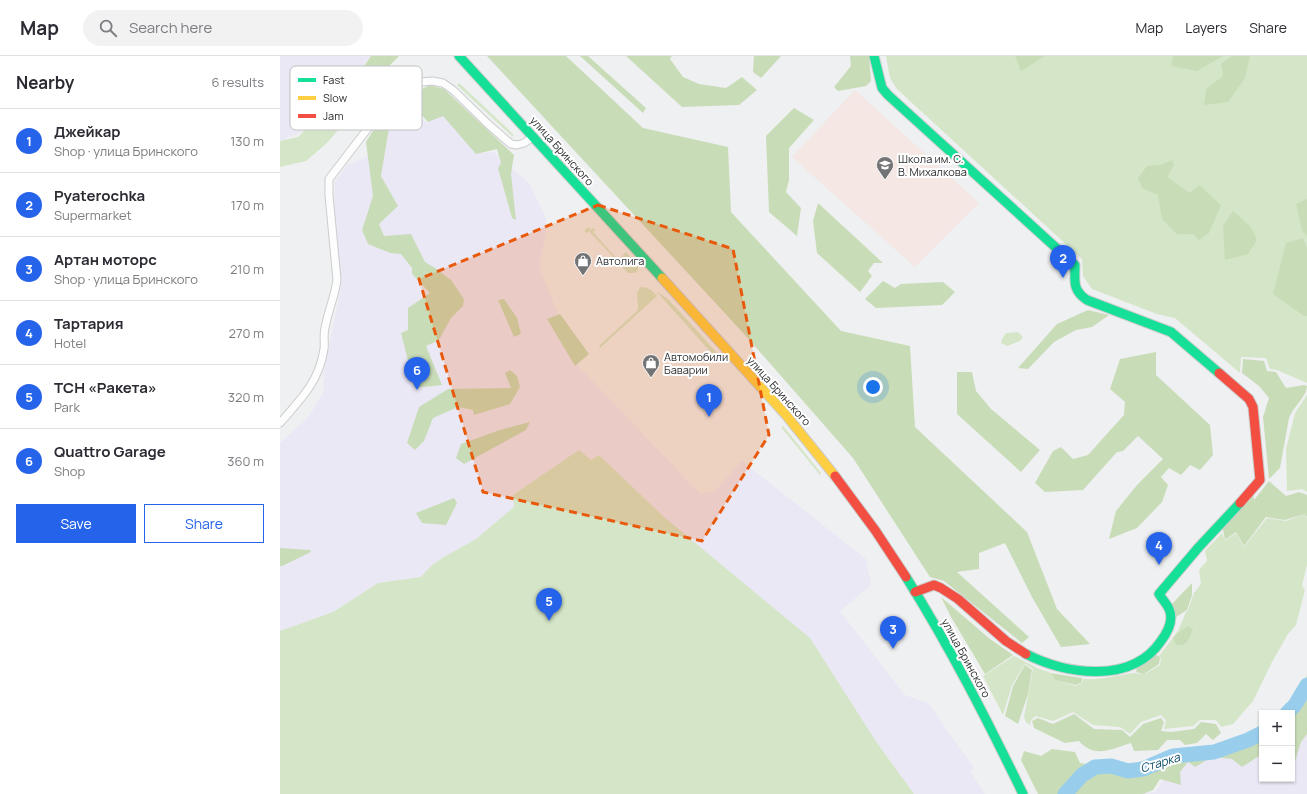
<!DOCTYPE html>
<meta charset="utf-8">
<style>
:root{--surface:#fff;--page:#f2f2f3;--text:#2b2b33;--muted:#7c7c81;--line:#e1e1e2;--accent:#2563eb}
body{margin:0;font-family:Manrope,sans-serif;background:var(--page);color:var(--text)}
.controls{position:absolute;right:12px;bottom:12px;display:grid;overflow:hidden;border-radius:0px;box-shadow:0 1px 3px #0004}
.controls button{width:36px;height:36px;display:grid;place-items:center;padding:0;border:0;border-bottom:1px solid var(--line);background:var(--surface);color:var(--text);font:20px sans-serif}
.you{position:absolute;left:593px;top:331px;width:14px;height:14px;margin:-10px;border:3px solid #fff;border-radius:50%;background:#1a73e8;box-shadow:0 0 0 6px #1a73e833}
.badge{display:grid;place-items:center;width:26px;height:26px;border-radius:50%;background:var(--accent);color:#fff;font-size:13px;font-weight:700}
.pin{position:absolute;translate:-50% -33px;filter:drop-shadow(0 1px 2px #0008)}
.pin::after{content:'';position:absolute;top:21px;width:14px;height:12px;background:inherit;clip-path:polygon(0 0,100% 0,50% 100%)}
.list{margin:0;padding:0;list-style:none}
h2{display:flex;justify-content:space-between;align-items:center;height:52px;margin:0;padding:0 16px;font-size:17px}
h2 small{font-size:13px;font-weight:400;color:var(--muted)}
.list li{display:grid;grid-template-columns:26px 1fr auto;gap:12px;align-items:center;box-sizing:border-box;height:64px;padding:0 16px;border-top:1px solid var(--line)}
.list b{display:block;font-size:15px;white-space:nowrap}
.list p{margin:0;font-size:13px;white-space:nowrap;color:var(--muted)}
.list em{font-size:13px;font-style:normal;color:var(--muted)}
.actions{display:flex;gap:8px;padding:12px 16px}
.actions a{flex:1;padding:9px 0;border:1px solid var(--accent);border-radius:0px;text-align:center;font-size:14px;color:var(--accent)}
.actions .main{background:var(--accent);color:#fff}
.icon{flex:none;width:22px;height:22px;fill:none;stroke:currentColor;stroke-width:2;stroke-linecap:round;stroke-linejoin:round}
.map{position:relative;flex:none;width:1027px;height:738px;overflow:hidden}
header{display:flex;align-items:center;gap:24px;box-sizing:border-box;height:56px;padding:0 20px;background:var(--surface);border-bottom:1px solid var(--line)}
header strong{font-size:19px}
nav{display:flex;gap:22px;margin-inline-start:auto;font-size:14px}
.search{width:280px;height:36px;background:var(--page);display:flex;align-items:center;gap:10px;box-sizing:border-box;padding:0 14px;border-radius:22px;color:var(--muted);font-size:15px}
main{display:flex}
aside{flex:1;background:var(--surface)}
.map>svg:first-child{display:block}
</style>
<header>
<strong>Map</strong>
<div class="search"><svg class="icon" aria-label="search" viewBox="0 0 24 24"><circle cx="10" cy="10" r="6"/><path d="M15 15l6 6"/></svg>Search here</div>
<nav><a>Map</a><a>Layers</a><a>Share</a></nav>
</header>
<main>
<aside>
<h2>Nearby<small>6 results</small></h2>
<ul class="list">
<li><span class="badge">1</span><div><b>Джейкар</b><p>Shop · улица Бринского</p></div><em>130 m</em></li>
<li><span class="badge">2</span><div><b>Pyaterochka</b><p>Supermarket</p></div><em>170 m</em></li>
<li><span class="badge">3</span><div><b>Артан моторс</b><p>Shop · улица Бринского</p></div><em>210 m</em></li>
<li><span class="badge">4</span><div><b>Тартария</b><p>Hotel</p></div><em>270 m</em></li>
<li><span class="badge">5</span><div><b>ТСН «Ракета»</b><p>Park</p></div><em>320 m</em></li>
<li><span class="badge">6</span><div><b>Quattro Garage</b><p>Shop</p></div><em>360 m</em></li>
</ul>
<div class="actions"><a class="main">Save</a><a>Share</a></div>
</aside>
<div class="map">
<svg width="1027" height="738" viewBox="0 0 1027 738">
<rect width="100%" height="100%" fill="#eff0f1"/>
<path fill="#ebe8f5" d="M 0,0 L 91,0 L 65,32 L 63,30 L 21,76 L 15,79 L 6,81 L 6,84 L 0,84 Z
M 132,51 L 147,68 L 161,52 L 200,97 L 214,96 L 249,127 L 266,162 L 266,175 L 259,211 L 299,311 L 420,438 L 435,435 L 462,405 L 586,503 L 591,529 L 560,555 L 625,639 L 648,647 L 694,712 L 690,716 L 705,738 L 634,738 L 595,684 L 384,461 L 319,399 L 311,404 L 234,439 L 234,451 L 196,483 L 164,501 L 152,509 L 141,521 L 98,527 L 53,556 L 0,575 L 0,387 L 29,360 L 43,337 L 45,310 L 60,235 L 59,211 L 54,171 L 55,126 L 67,109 L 98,96 L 98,86 Z
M 1027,662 L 1027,738 L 858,738 L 875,736 L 895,707 L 982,685 L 982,723 L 1012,723 L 1012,683 Z"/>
<path fill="#f4e7e4" d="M 575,34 L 699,147 L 635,211 L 512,101 Z"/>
<path fill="#d5e5c7" d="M 606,0 L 1027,0 L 1027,327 L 997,314 L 990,313 L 986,302 L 961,301 L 960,317 L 895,262 L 877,258 L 812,233 L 803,220 L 802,203 L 617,33 L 610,22 Z
M 99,26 L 47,87 L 26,105 L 0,111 L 0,85 L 18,81 L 64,32 Z
M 179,27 L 229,74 L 234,80 L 232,80 L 177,29 Z
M 308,171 L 311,174 L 313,172 L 315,174 L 313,176 L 338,204 L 346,196 L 358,209 L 358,215 L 354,217 L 348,217 L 309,175 L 307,177 L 305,176 L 305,174 Z
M 361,231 C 368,231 372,234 377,240 L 320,292 L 319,290 L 358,254 C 359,246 354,236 361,231 Z
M 376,235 L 388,243 L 439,299 L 440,302 L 438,303 L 436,302 Z
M 738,276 L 743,281 L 740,285 L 727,290 L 721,287 L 722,283 L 726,277 Z
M 1027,339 L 1027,436 L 1022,433 L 1007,435 L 1006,393 L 1015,357 Z
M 503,370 L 541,417 L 540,419 L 501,371 Z
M 299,394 L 311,404 L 319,399 L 384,461 L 530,582 L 595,684 L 634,738 L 0,738 L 0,575 L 53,556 L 98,527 L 141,521 L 152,509 L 164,501 L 196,483 L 234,451 L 233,439 Z
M 1024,458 L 1027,462 L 1027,508 L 1022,530 L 1025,534 L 1016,569 L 1008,578 L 992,606 L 973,645 L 953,668 L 941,671 L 936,664 L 920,664 L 913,670 L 884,673 L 886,664 L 881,659 L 861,666 L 850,678 L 840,671 L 813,669 L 793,656 L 773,665 L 756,660 L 751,664 L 750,669 L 746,666 L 744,661 L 753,613 L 745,608 L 732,629 L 723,659 L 703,620 L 734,600 L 757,612 L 769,616 L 775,624 L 796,630 L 803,626 L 803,623 C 821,624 835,620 853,617 C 856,617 861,618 865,618 L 880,609 L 881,602 L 879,600 L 898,575 L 906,556 L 908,554 L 914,537 L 921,528 L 919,514 L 927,505 L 925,495 L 942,477 L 945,485 L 956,477 L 964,491 L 987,462 L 1006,465 Z"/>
<path fill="#c9dcb8" d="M 91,0 L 119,0 L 102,17 L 74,25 Z
M 207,0 L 286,0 L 363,72 L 448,91 L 451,156 L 561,275 L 630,290 L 635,371 L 747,476 L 777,553 L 810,588 L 781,591 L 752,541 L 725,487 L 699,497 L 699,513 L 677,516 L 749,581 L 742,587 L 664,525 L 650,521 L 573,402 L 465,279 Z
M 300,0 L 308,0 L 366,52 L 363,57 Z
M 346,0 L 392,0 L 390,3 L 403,21 L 419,28 L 446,32 L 462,21 L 477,34 L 459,49 L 402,51 Z
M 474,0 L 501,0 L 481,22 L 473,16 Z
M 570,0 L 589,0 L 591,25 L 586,30 L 558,35 L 554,31 L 571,10 Z
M 735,0 L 765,0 L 741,15 Z
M 893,0 L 943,0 L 917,15 L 891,10 Z
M 952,0 L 970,0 L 965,22 L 948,46 L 924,49 L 926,33 L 943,20 L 941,8 Z
M 150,29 L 164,33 L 234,99 L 231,118 L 236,164 L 232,162 L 218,112 L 221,107 L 217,93 L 196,98 L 163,60 L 148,66 L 133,49 L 109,72 L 101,120 L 118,150 L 99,168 L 104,180 L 131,178 L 145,206 L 155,212 L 171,224 L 184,243 L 183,250 L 171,262 L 159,284 L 146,290 L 162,329 L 135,332 L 121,277 L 128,274 L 128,252 L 150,237 L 132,218 L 132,212 L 121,198 L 110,197 L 88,188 L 82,174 L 93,140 L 86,86 L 99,65 L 124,42 Z
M 514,52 L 534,64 L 509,92 L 509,124 L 506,136 L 521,152 L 517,180 L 489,156 L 486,80 Z
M 892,104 L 894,109 L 887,121 L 910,137 L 919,129 L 941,149 L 929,177 L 919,184 L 913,178 L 897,178 L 882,163 L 878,139 L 862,132 L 858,122 L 867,110 L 881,109 Z
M 1027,143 L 1027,180 L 1022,174 L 1016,148 Z
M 538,147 L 603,207 L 594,207 L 588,215 L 592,220 L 580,236 L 537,197 L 533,165 Z
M 953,155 L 971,171 L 977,184 L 968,198 L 945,204 L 943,170 Z
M 1023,182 L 1027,192 L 1027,260 L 1024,260 L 993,238 L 1006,187 Z
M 603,225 L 615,232 L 621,228 L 663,226 L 675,236 L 662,249 L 596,252 L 585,243 Z
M 224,243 L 237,262 L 241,278 L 234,281 L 218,244 Z
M 808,254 L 829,259 L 812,271 L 796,274 L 774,286 L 748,313 L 738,312 L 777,268 Z
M 280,258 L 309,298 L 295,310 L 267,263 Z
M 876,296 L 876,319 L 930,369 L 933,399 L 920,414 L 910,409 L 901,419 L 889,412 L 881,421 L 888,429 L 882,446 L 857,472 L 829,483 L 836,455 L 857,429 L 883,403 L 858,380 L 843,395 L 837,396 L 803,434 L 765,436 L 755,427 L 773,395 L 781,391 L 793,403 L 808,399 L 834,370 L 844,359 L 845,346 L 830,333 L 840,303 Z
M 963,303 L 984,305 L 987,315 L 996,316 L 1006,332 L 1024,329 L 1027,330 C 1027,340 1013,351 1009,362 L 1000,412 L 989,423 L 983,361 L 989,342 L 979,330 L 962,317 Z
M 230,314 L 237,320 L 240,331 L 230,348 L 194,359 L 193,354 L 178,351 L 153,362 L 144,385 L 135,394 L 127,387 L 139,351 L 168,333 L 231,332 L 225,317 Z
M 677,316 L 692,316 L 696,335 L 711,353 L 760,394 L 741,416 L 677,358 Z
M 250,366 L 246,374 L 184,408 L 176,402 L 181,388 L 220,374 Z
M 989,425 L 1006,440 L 1019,436 L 1027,439 L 1027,461 L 1024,458 L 1005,464 L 986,461 L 964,490 L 956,476 L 945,484 L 942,469 L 973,429 L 974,444 Z
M 174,442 L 177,447 L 166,469 L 142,467 L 136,457 Z
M 0,492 L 30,494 L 31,496 L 2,510 L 0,510 Z
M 912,527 L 912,539 L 907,554 L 896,561 L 888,559 L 890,550 Z
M 661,541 L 710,583 L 733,599 L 705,618 L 671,561 Z
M 908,570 L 913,573 C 908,583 909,590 896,589 L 893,582 C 897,576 902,575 908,570 Z
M 873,597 L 880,601 L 879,608 L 864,618 L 856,616 L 858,608 Z
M 745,609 L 752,614 L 748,638 L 738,668 L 725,660 L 733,630 Z
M 770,617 L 802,622 L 802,626 L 796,629 L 775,624 Z
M 1027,619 L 1027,678 L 1021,686 L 1015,705 L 1012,706 L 1012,657 L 998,657 L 1020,638 Z
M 794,658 L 814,673 L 842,674 L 850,681 L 863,668 L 881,662 L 884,666 L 881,675 L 891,676 L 914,673 L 921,666 L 936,668 L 941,677 L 933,684 L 926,678 L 917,687 L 905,689 L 900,684 L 887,684 L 878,694 L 854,695 L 851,687 C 831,693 815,703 799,685 L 785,687 L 754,672 L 752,665 L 758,662 L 773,668 Z
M 982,671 L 982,698 L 962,711 L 952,703 L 932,701 L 915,711 L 908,706 L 900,716 L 901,729 L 880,723 L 873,734 L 863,738 L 758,738 L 741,704 L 744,695 L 761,700 L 772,693 L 795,696 L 800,707 L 814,709 L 861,707 L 898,702 L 917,701 L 956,685 Z"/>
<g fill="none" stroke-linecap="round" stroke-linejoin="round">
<path stroke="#98ceec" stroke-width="15" d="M 1007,657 L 1015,649 L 1027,629
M 785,738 L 802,719 L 815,711 L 831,710 L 848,715 L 863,713 L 893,700 L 934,696 L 968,684 L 982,677"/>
<defs>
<path id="street" d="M 0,367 C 21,343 39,326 44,293 C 45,286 43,279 45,272 C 48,255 55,240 57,224 L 49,139 L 49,123 L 95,63 L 107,49 L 119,39 L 128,33 L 142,26 L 152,25 L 163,27 L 173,34 L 209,69 L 231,88 L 237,89 L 244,87 L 253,81"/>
<path id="fast" d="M 179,0 L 382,222
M 594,0 L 602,32 L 608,39 L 795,209 C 795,225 792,234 807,244 L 891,276 L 939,317
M 626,521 C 670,591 707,664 743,738
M 746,598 C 787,619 852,628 881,585 C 887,577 894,564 889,553 C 887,548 882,543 879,538 L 918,492 L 960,447"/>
<path id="slow" d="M 382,222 L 506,359 L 555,420"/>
<path id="jam" d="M 939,317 L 969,343 L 973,351 L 980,424 L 960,447
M 555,420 L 595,474 L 626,521
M 635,536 L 654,529 L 661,532 L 678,543 L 726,585 L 746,598"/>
</defs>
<use href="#street" stroke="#cbcccd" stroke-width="9"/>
<use href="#fast" stroke="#cbcccd" stroke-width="11"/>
<use href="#slow" stroke="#cbcccd" stroke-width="11"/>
<use href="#jam" stroke="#cbcccd" stroke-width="11"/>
<use href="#street" stroke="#fdfdfd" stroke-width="7"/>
<use href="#fast" stroke="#16e098" stroke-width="9"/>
<use href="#slow" stroke="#ffcf43" stroke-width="9"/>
<use href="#jam" stroke="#f24e42" stroke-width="9"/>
</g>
<path fill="#e8590c" fill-opacity="0.2" stroke="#e8590c" stroke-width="3" stroke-dasharray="8 5" stroke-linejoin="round" d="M 318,149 L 453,193 L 489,379 L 422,485 L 203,436 L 139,223 Z"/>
<defs>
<symbol id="school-pin" viewBox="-11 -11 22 30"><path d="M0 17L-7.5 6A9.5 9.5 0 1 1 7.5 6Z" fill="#727374" stroke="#fff"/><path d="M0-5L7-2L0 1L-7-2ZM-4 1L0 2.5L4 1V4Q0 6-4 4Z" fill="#fff"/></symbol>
<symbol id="shop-pin" viewBox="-11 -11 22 30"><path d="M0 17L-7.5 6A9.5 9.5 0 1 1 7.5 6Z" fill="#727374" stroke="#fff"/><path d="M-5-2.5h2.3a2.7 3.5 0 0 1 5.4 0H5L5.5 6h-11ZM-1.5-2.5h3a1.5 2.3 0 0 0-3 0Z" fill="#fff"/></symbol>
</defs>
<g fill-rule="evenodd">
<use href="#school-pin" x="595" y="99" width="20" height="27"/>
<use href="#shop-pin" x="293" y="195" width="20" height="27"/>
<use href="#shop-pin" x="361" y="297" width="20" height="27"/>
</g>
<g text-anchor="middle" stroke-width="4" stroke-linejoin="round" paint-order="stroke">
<g font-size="11" fill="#2e2f30" stroke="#fff">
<text transform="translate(282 95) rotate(48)" y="4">улица Бринского</text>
<text transform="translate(499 335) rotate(48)" y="4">улица Бринского</text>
<text transform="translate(686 602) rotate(61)" y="4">улица Бринского</text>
</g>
<g font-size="11" fill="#2e2f30" stroke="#fff" text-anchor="start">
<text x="618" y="107">Школа им. С.<tspan x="618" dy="13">В. Михалкова</tspan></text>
<text x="316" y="209">Автолига</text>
<text x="384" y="305">Автомобили<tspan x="384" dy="13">Баварии</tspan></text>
</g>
<g font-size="12" font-style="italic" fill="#0e4c69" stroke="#fff">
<text transform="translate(880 707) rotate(-17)" y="4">Старка</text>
</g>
</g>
<rect x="10" y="10" width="132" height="64" rx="6" fill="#fff" stroke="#c0c1c1" stroke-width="1"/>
<rect x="18" y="22" width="18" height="4" fill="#16e098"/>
<rect x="18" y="40" width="18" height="4" fill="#ffcf43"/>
<rect x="18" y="58" width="18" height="4" fill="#f24e42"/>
<g font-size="11" fill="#2e2f30">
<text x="43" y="28">Fast</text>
<text x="43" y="46">Slow</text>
<text x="43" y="64">Jam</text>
</g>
</svg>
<div class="controls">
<button>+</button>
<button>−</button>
</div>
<div class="you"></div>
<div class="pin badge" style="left:429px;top:361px">1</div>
<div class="pin badge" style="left:783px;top:222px">2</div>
<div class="pin badge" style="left:613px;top:593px">3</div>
<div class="pin badge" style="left:879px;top:509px">4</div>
<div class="pin badge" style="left:269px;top:565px">5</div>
<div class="pin badge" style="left:137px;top:334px">6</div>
</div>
</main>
